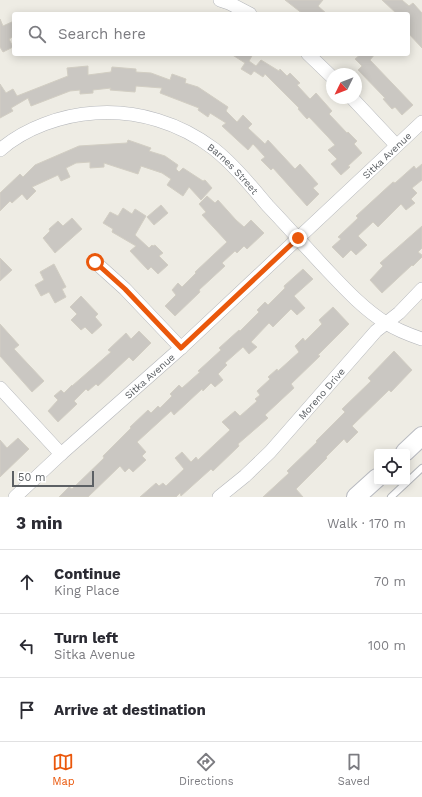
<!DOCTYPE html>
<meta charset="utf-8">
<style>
:root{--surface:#fff;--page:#f2f2f3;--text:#2b2b33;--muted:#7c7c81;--line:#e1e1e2;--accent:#ea580c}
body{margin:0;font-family:"Work Sans",sans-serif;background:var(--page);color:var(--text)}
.controls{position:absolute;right:12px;bottom:12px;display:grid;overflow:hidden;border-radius:4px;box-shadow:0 2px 10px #0003}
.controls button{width:36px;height:36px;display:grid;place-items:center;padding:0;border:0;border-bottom:1px solid var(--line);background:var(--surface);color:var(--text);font:20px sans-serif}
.compass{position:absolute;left:326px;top:68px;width:36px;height:36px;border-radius:50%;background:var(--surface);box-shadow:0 2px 10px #0003;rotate:227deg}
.scale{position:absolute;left:12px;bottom:10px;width:82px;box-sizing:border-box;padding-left:4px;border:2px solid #5c6064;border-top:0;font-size:11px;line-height:14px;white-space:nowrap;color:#5c6064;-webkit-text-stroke:3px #fff;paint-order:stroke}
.stop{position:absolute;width:12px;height:12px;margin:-9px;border:3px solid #ea580c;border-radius:50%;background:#fff}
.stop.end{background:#ea580c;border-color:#fff;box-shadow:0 1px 4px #0008}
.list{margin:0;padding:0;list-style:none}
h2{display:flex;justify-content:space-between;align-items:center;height:52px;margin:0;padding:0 16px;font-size:17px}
h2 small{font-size:13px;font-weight:400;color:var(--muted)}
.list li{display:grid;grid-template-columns:26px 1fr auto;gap:12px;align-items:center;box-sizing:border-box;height:64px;padding:0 16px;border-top:1px solid var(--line)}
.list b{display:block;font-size:15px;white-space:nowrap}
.list p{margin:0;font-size:13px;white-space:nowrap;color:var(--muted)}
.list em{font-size:13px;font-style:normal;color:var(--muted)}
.icon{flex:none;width:22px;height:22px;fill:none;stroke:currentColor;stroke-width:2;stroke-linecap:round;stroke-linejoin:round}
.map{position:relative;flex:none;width:422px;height:497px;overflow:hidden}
.search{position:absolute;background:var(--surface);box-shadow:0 2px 10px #0003;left:12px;right:12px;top:12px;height:44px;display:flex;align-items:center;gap:10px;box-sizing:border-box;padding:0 14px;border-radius:4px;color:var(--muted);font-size:15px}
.sheet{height:244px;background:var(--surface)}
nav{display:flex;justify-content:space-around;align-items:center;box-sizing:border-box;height:56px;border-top:1px solid var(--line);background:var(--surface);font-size:11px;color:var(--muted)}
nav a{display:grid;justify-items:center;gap:2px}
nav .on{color:var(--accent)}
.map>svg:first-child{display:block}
</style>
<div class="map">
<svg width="422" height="497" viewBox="0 0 422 497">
<rect width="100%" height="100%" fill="#eeece4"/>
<path fill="#cac7c2" stroke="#d2cec3" d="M 285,0 L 323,0 L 318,6 L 327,14 L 303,14 Z
M 382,0 L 402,0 L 409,6 L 413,3 L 422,13 L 422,48 L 408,33 L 408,14 L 397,14 Z
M 0,19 L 3,26 L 14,21 L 14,36 L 9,39 L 13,47 L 3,52 L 0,47 Z
M 231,54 L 253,54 L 249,61 L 256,66 L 261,60 L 279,71 L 280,69 L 287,76 L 290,73 L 300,83 L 297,85 L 310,99 L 316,93 L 332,111 L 329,114 L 347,133 L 348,132 L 357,141 L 354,144 L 362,153 L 348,166 L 350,167 L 341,175 L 331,164 L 337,159 L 328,150 L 335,145 L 328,137 L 309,117 L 307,119 L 298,109 L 299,108 L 265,74 L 263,77 L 254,71 L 251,75 L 241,69 L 245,63 Z
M 361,54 L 375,54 L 370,60 L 413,105 L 402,115 L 395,107 L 392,109 L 383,99 L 385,98 L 358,70 L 362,66 L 355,59 Z
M 88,66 L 88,75 L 111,72 L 112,67 L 136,69 L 136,72 L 151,73 L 170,80 L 172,74 L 186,79 L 185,83 L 198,87 L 228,107 L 226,111 L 237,122 L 243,115 L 252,124 L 248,128 L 265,144 L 268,140 L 295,169 L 300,164 L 318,184 L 313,188 L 319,194 L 307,206 L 273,168 L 271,170 L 261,160 L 265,157 L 253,144 L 248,150 L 222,126 L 226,123 L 210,113 L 208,117 L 198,110 L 199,108 L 160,93 L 162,88 L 136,86 L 135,92 L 110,90 L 111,88 L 93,90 L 93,93 L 80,94 L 80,90 L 70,91 L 31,106 L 28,98 L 11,108 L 13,111 L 0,118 L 0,84 L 6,93 L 13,89 L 17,96 L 68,76 L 67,68 Z
M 128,140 L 151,148 L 149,151 L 165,156 L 178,165 L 176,169 L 179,172 L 183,168 L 203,181 L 205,180 L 212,188 L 201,200 L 189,187 L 183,196 L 167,185 L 171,179 L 162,173 L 141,166 L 138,174 L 104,163 L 104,167 L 90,168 L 90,162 L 76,163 L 66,168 L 70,177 L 61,181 L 58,175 L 32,187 L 36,191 L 27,200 L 22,194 L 12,203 L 10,201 L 0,211 L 0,193 L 20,174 L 23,177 L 35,165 L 79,146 L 127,143 Z
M 422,164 L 422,180 L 412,188 L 417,193 L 411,199 L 415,203 L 406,210 L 401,204 L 378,227 L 373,222 L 358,236 L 367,245 L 356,255 L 351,250 L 343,258 L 332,247 L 341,239 L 338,237 L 358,218 L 356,216 L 393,182 L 395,183 L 414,166 L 416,169 Z
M 207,196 L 215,203 L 218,200 L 236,220 L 244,227 L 251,220 L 264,233 L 247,249 L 244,246 L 237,253 L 235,251 L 222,263 L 225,266 L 199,290 L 200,292 L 175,316 L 165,306 L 176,295 L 172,290 L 178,283 L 182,287 L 196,273 L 195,272 L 227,242 L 202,215 L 206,212 L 199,204 Z
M 161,205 L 168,213 L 154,225 L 147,217 Z
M 123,208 L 132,214 L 135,209 L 146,216 L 135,235 L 149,248 L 152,245 L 153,246 L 155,245 L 163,253 L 159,256 L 168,265 L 158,274 L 151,267 L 148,270 L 130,251 L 136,246 L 112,232 L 113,229 L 103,223 L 110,212 L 118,216 Z
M 72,218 L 82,229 L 55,253 L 43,238 L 50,231 L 49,229 L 58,221 L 63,226 Z
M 422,226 L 422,248 L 418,252 L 422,255 L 422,257 L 413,266 L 412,265 L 382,293 L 370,280 L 383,266 L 380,263 Z
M 0,258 L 12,270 L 0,281 Z
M 54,264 L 66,287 L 62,289 L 66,297 L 55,303 L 49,292 L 41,296 L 35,285 L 44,280 L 40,272 Z
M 303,269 L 313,279 L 294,296 L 305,308 L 297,315 L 291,309 L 273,327 L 269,323 L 251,342 L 257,347 L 249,354 L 243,347 L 225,363 L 227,365 L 218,374 L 223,380 L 215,387 L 211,383 L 203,391 L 202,389 L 174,415 L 171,411 L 137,442 L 146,452 L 142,456 L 146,460 L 133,472 L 129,468 L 125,472 L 120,466 L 88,497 L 59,497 L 69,487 L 72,489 L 104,458 L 103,456 L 131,428 L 130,427 L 148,410 L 151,413 L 158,406 L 160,408 L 172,396 L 170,394 L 179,385 L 182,388 L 200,372 L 198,371 L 221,350 L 219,348 L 239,330 L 240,331 L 259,312 L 257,310 L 265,302 L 268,305 L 285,288 L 284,286 Z
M 81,296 L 98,314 L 95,317 L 102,325 L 92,334 L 85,327 L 81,330 L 71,320 L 77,314 L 70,307 Z
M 333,307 L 349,324 L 318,355 L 320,356 L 291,384 L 294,388 L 265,415 L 268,418 L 238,444 L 239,446 L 213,471 L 211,469 L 181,496 L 180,493 L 176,497 L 140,497 L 156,483 L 159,486 L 163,483 L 166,486 L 184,469 L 175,458 L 182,452 L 191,462 L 196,457 L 198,460 L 230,430 L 222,422 L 235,411 L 240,416 L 257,401 L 255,399 L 260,395 L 257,391 L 270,379 L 268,377 L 277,369 L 278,371 L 299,352 L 295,346 L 303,338 L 305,341 L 322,324 L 319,320 Z
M 0,324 L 19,345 L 14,349 L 44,381 L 32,392 L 0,356 Z
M 139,331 L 151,343 L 133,361 L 129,357 L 98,386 L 96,384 L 88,391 L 86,389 L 74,401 L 77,404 L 58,422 L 48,411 L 58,400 L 54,396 L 61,390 L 64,393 L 72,385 L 72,386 L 111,352 L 108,350 L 126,333 L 131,339 Z
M 394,351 L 412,370 L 391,392 L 389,390 L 352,426 L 358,432 L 347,443 L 344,439 L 326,457 L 327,458 L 296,489 L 303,497 L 263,497 L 289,473 L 287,471 L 317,442 L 316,441 L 345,412 L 342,409 L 371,381 L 368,378 Z
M 18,438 L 29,449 L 0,477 L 0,440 L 7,448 Z"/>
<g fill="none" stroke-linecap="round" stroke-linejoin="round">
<defs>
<path id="lane" d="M 407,482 L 422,468
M 391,497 L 407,482"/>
<g id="street">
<path d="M 220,0 L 229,3 L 250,14"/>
<path d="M 308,54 L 332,77"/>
<path d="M 352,98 L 396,145"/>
<path id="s1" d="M 0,150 C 25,128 62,115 95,113 C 137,110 180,123 214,149 C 234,165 251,186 268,206 C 289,228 309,251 330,273 C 347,291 365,310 386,323 C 397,330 410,335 422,339"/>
<path d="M 95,262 L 125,289 L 181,348"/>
<path d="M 0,388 L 61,454"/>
<path id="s2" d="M 15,497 L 61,454 L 181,348 L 422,122"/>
<path id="s3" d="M 219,497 L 245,476 L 270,452 L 376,331 L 399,313 L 422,289"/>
</g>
<path id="secondary" d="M 405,452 L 422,436
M 356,497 L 377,478"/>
</defs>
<use href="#lane" stroke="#b5b7bb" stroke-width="8"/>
<use href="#street" stroke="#b5b7bb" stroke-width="14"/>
<use href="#secondary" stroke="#b8bac0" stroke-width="20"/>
<use href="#lane" stroke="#fff" stroke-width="6"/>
<use href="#street" stroke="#fff" stroke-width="13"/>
<use href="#secondary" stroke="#fff" stroke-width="18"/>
</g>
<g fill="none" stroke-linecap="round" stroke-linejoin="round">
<path stroke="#ea580c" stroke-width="5" d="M 95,262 L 125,289 L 181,348 L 298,238"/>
</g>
<g text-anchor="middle" stroke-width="4" stroke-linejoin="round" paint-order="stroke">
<g font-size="10" fill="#5c6064" stroke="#fff">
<text dy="4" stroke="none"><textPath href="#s2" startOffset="505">Sitka Avenue</textPath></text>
<text dy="4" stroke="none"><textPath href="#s1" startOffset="258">Barnes Street</textPath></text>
<text dy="4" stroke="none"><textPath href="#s2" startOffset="181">Sitka Avenue</textPath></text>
<text dy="4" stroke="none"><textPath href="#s3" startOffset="146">Moreno Drive</textPath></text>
</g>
</g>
</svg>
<div class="controls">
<button><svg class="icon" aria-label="locate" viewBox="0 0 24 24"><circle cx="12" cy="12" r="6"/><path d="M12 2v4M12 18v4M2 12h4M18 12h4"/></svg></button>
</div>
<svg class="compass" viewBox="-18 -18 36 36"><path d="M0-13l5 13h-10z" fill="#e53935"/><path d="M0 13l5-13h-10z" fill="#7c7c81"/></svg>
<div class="scale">50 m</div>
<div class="stop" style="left:95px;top:262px"></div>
<div class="stop end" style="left:298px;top:238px"></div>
<div class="search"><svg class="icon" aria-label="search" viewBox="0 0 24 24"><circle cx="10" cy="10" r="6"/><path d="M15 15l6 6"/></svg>Search here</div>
</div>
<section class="sheet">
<h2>3 min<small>Walk · 170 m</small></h2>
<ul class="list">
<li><svg class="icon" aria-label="ahead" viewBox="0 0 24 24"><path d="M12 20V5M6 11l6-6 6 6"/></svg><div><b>Continue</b><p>King Place</p></div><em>70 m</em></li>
<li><svg class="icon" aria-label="left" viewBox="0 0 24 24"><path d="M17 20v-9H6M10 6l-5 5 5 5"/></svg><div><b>Turn left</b><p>Sitka Avenue</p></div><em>100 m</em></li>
<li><svg class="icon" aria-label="arrive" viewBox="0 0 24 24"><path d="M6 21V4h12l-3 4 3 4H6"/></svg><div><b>Arrive at destination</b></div></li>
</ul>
</section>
<nav>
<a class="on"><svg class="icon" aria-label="map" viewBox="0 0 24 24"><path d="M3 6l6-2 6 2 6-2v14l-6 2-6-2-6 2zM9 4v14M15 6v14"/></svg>Map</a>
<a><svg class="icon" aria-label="directions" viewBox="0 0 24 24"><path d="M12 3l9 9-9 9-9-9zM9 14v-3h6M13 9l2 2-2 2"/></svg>Directions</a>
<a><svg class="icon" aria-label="saved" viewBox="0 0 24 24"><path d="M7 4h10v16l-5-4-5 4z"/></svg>Saved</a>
</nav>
